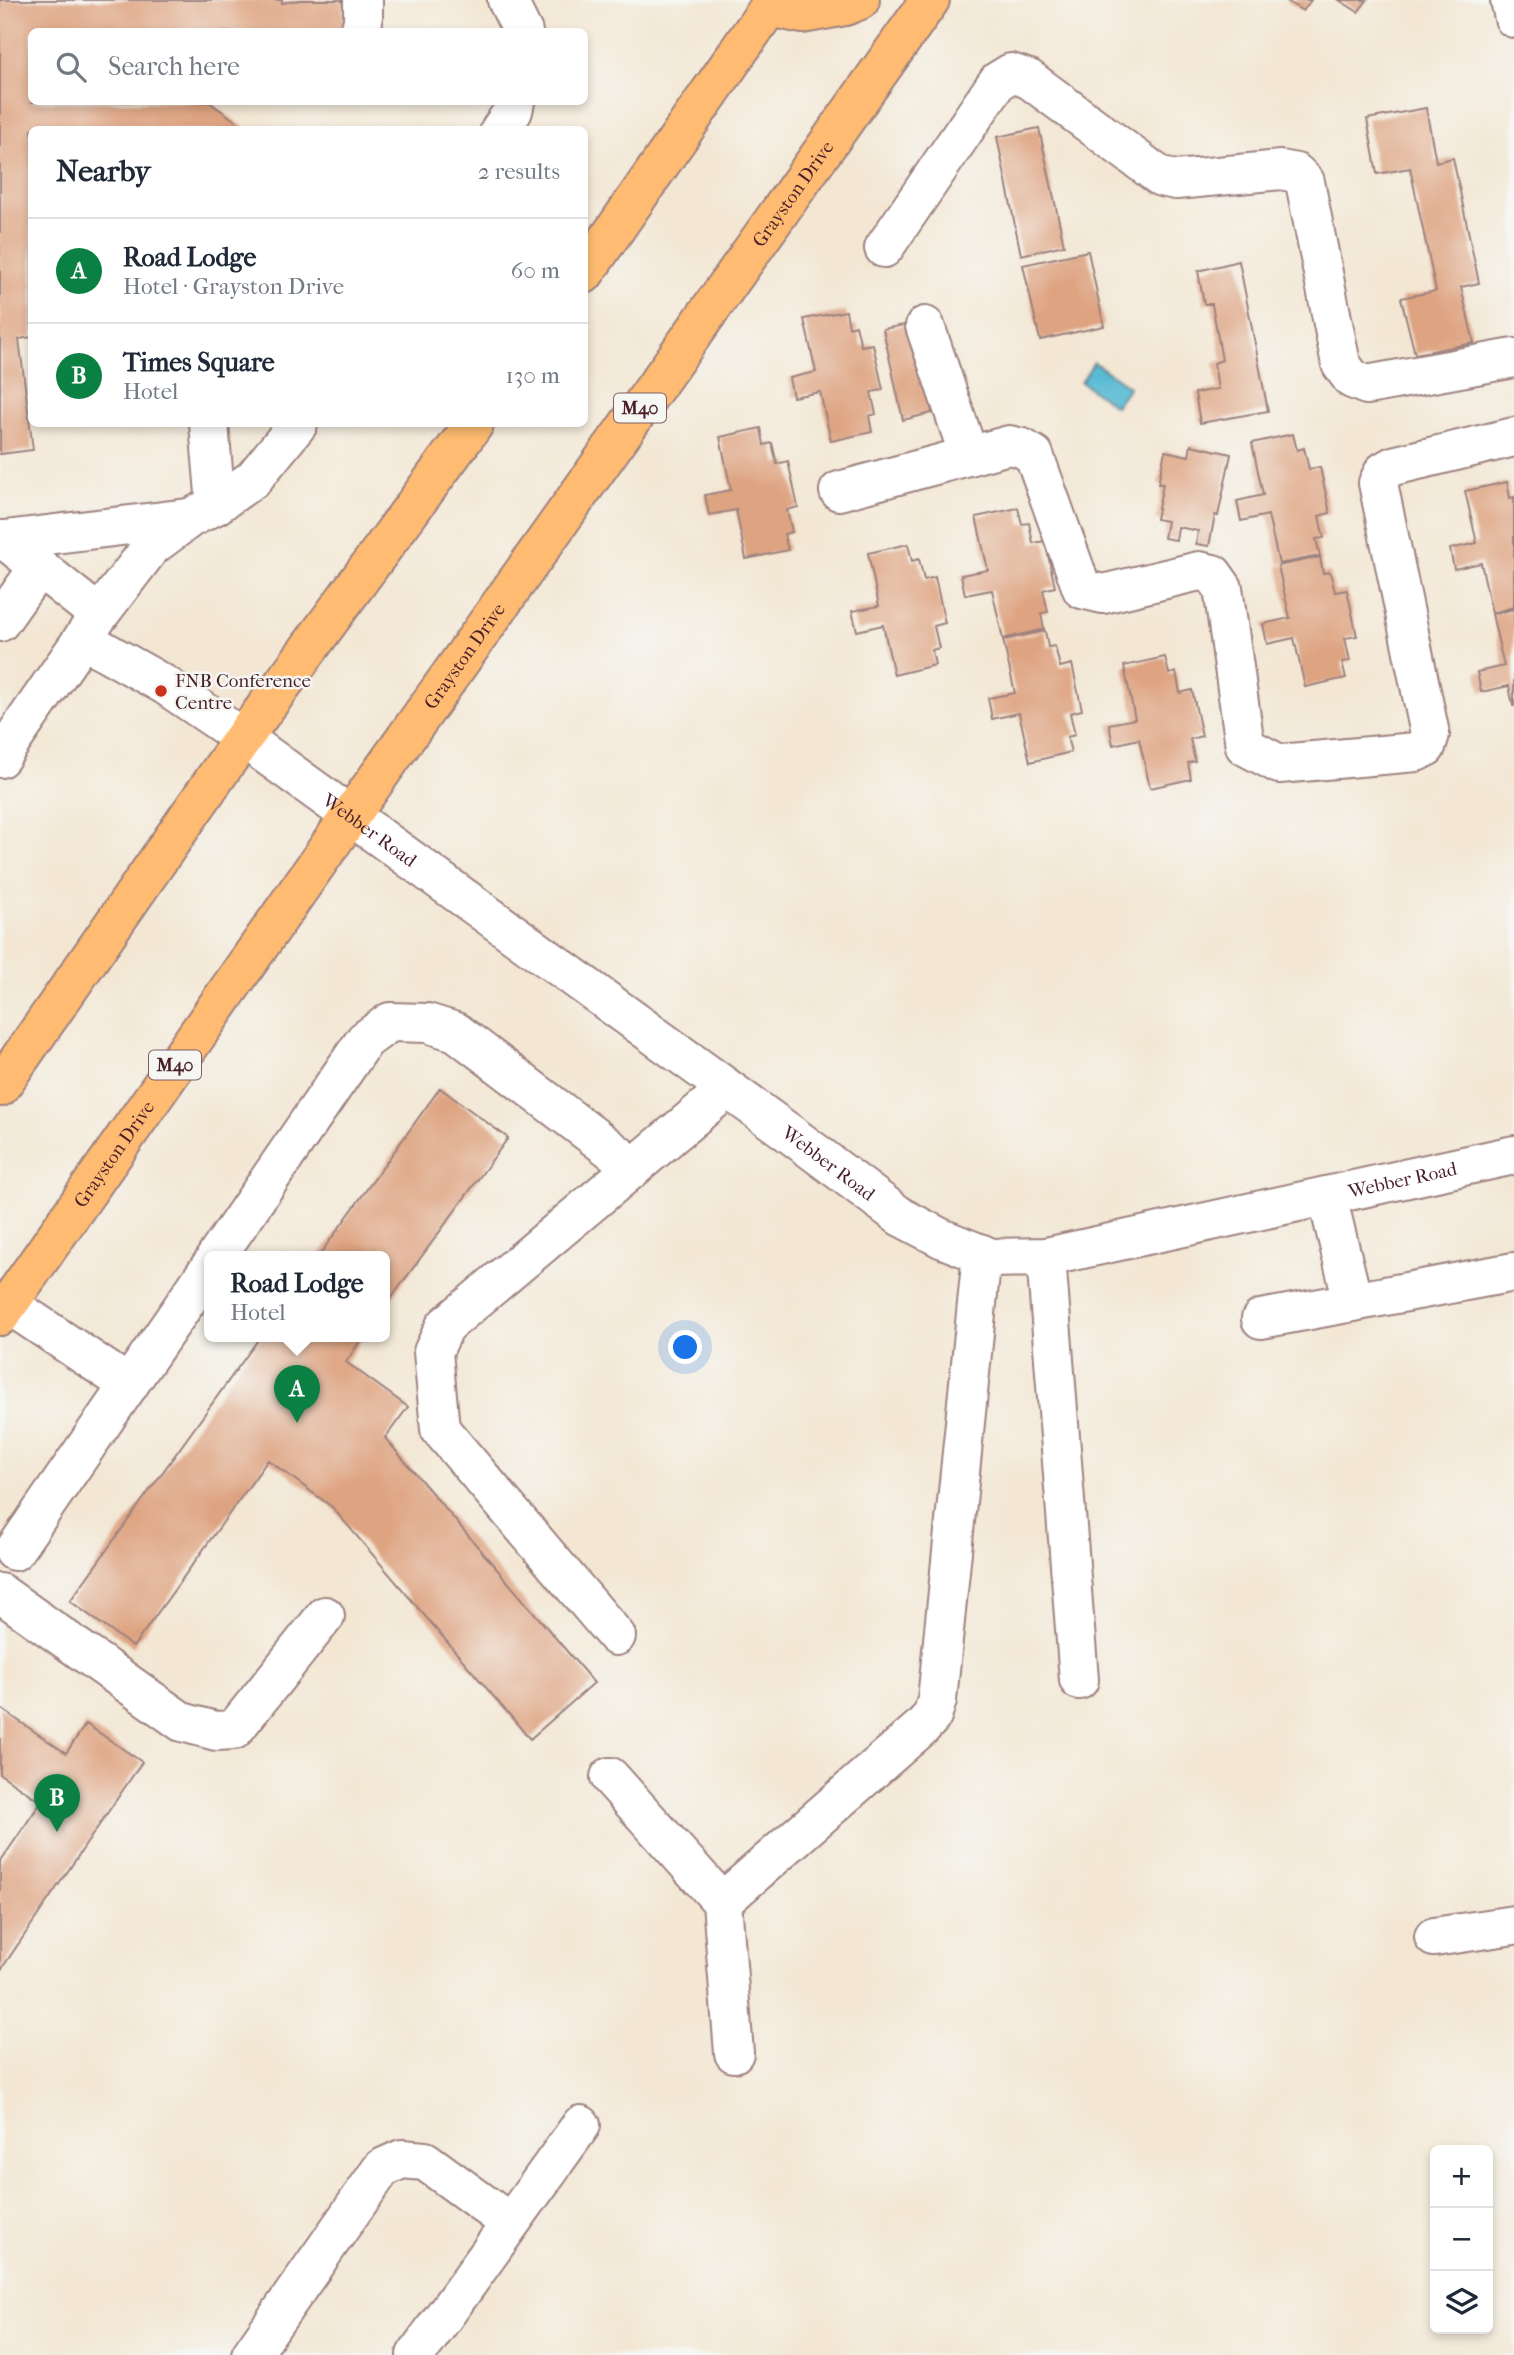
<!DOCTYPE html>
<meta charset="utf-8">
<style>
:root{--surface:#fff;--page:#f6f6f7;--text:#1f2937;--muted:#747a83;--line:#e0e1e3;--accent:#0b8043}
body{margin:0;font-family:"IM FELL French Canon",serif;background:var(--page);color:var(--text)}
.controls{position:absolute;right:21px;bottom:21px;display:grid;overflow:hidden;border-radius:10px;box-shadow:0 4px 10px #0003}
.controls button{width:63px;height:63px;display:grid;place-items:center;padding:0;border:0;border-bottom:2px solid var(--line);background:var(--surface);color:var(--text);font:35px sans-serif}
.you{position:absolute;left:686px;top:1348px;width:24px;height:24px;margin:-18px;border:5px solid #fff;border-radius:50%;background:#1a73e8;box-shadow:0 0 0 10px #1a73e833}
.badge{display:grid;place-items:center;width:46px;height:46px;border-radius:50%;background:var(--accent);color:#fff;font-size:23px;font-weight:700}
.pin{position:absolute;translate:-50% -58px;filter:drop-shadow(0 2px 4px #0008)}
.pin::after{content:'';position:absolute;top:37px;width:24px;height:21px;background:inherit;clip-path:polygon(0 0,100% 0,50% 100%)}
.popup{position:absolute;left:204px;top:1251px;width:186px;height:91px;box-sizing:border-box;display:grid;place-content:center;border-radius:10px;background:var(--surface);filter:drop-shadow(0 2px 5px #0005);font-size:23px;white-space:nowrap;color:var(--muted)}
.popup b{font-size:26px;color:var(--text)}
.popup::after{content:'';position:absolute;left:50%;top:100%;margin-left:-14px;border:14px solid transparent;border-top-color:var(--surface)}
.list{margin:0;padding:0;list-style:none}
h2{display:flex;justify-content:space-between;align-items:center;height:91px;margin:0;padding:0 28px;font-size:30px}
h2 small{font-size:23px;font-weight:400;color:var(--muted)}
.list li{display:grid;grid-template-columns:46px 1fr auto;gap:21px;align-items:center;box-sizing:border-box;height:105px;padding:0 28px;border-top:2px solid var(--line)}
.list b{display:block;font-size:26px;white-space:nowrap}
.list p{margin:0;font-size:23px;white-space:nowrap;color:var(--muted)}
.list em{font-size:23px;font-style:normal;color:var(--muted)}
.icon{flex:none;width:38px;height:38px;fill:none;stroke:currentColor;stroke-width:2;stroke-linecap:round;stroke-linejoin:round}
.map{position:relative;flex:none;width:1514px;height:2355px;overflow:hidden}
.search{position:absolute;background:var(--surface);box-shadow:0 4px 10px #0003;left:28px;top:28px;width:560px;height:77px;display:flex;align-items:center;gap:18px;box-sizing:border-box;padding:0 24px;border-radius:10px;color:var(--muted);font-size:26px}
.panel{position:absolute;background:var(--surface);box-shadow:0 4px 10px #0003;left:28px;top:126px;width:560px;height:301px;border-radius:10px}
.map>svg:first-child{display:block}
</style>
<div class="map">
<svg width="1514" height="2355" viewBox="0 0 1514 2355">
<rect width="100%" height="100%" fill="#f6f6f2"/>
<filter id="ink" filterUnits="userSpaceOnUse"><feTurbulence type="fractalNoise" baseFrequency=".0143" numOctaves="2"/><feDisplacementMap in="SourceGraphic" scale="14" xChannelSelector="R" yChannelSelector="G"/><feConvolveMatrix kernelMatrix="1 2 1 2 8 2 1 2 1" color-interpolation-filters="sRGB"/></filter>
<filter id="wash" filterUnits="userSpaceOnUse"><feTurbulence type="fractalNoise" baseFrequency=".00686" numOctaves="4" result="noise"/><feDisplacementMap in="SourceGraphic" scale="28" xChannelSelector="R" yChannelSelector="G"/><feGaussianBlur stdDeviation="1.57" result="paint"/><feColorMatrix in="noise" values="0 0 0 0 0 0 0 0 0 0 0 0 0 0 0 0 0 1.4 0 .05"/><feComposite in="paint" operator="in"/></filter>
<g filter="url(#wash)">
<rect width="100%" height="100%" fill="#f3e7d4"/>
<path fill="#55b9d3" stroke="#506c7f" stroke-width="2" d="M 1094,362 L 1129,387 L 1115,406 L 1081,382 Z"/>
<g id="blocks">
<path fill="#dea380" d="M 0,0 L 282,0 L 282,3 L 300,0 L 342,0 L 347,32 L 32,32 L 32,102 L 209,102 L 248,130 L 32,130 L 32,337 L 19,339 L 33,450 L 0,454 Z
M 1285,0 L 1311,0 L 1303,11 Z
M 1339,0 L 1367,0 L 1358,12 Z
M 1426,108 L 1436,162 L 1453,158 L 1479,283 L 1461,287 L 1474,343 L 1415,354 L 1401,298 L 1436,291 L 1410,168 L 1377,174 L 1367,119 Z
M 1039,128 L 1064,245 L 1021,255 L 997,137 Z
M 1088,251 L 1104,326 L 1040,340 L 1023,265 Z
M 1239,261 L 1268,411 L 1200,423 L 1195,393 L 1218,389 L 1214,363 L 1222,360 L 1212,304 L 1204,304 L 1198,271 Z
M 846,311 L 849,327 L 856,325 L 861,346 L 873,344 L 883,390 L 871,392 L 876,414 L 869,416 L 872,432 L 831,441 L 820,392 L 793,397 L 789,378 L 816,372 L 804,319 Z
M 915,323 L 932,413 L 903,420 L 883,329 Z
M 761,428 L 764,445 L 772,443 L 777,464 L 788,461 L 798,507 L 787,510 L 792,532 L 784,534 L 788,550 L 746,559 L 736,510 L 709,515 L 705,495 L 731,490 L 720,437 Z
M 1293,434 L 1297,450 L 1304,448 L 1309,469 L 1320,467 L 1330,513 L 1319,516 L 1324,538 L 1316,539 L 1320,556 L 1279,564 L 1268,515 L 1241,521 L 1237,501 L 1263,495 L 1252,443 Z
M 1191,445 L 1231,454 L 1218,516 L 1215,515 L 1209,546 L 1196,544 L 1198,531 L 1178,527 L 1176,540 L 1164,538 L 1167,521 L 1156,519 L 1163,484 L 1158,484 L 1165,451 L 1189,456 Z
M 1507,482 L 1510,498 L 1514,497 L 1514,607 L 1492,613 L 1481,563 L 1454,569 L 1450,549 L 1477,543 L 1465,491 Z
M 1018,508 L 1022,524 L 1029,523 L 1033,543 L 1045,541 L 1055,587 L 1043,590 L 1048,612 L 1041,613 L 1044,629 L 1003,639 L 992,590 L 965,595 L 961,575 L 988,570 L 976,517 Z
M 908,544 L 912,561 L 919,559 L 924,580 L 935,577 L 945,623 L 934,626 L 939,648 L 932,650 L 935,665 L 894,675 L 883,625 L 857,631 L 852,611 L 879,606 L 868,553 Z
M 1320,557 L 1323,573 L 1330,572 L 1335,592 L 1347,590 L 1357,636 L 1345,638 L 1350,661 L 1342,662 L 1346,678 L 1305,687 L 1294,638 L 1267,644 L 1263,624 L 1290,618 L 1278,566 Z
M 1514,609 L 1514,706 L 1513,706 L 1509,686 L 1481,692 L 1477,672 L 1504,666 L 1492,614 Z
M 1045,631 L 1048,647 L 1055,646 L 1060,667 L 1072,664 L 1082,710 L 1070,713 L 1075,735 L 1067,737 L 1071,752 L 1030,762 L 1019,713 L 992,719 L 988,698 L 1015,693 L 1003,640 Z
M 1165,657 L 1169,674 L 1176,672 L 1180,693 L 1192,690 L 1202,736 L 1190,739 L 1195,761 L 1188,763 L 1191,779 L 1150,788 L 1139,739 L 1113,745 L 1109,724 L 1135,719 L 1124,666 Z
M 440,1088 L 508,1138 L 384,1308 L 384,1257 L 318,1257 Z
M 260,1337 L 363,1337 L 346,1362 L 408,1407 L 385,1438 L 594,1683 L 530,1739 L 332,1507 L 268,1460 L 133,1647 L 70,1601 Z
M 0,1708 L 66,1753 L 86,1724 L 142,1762 L 0,1971 L 0,1862 L 41,1802 L 0,1774 Z"/>
</g>
</g>
<g filter="url(#ink)">
<use href="#blocks" fill-opacity="0" stroke="#9e8380" stroke-width="2"/>
<g fill="none" stroke-linecap="round" stroke-linejoin="round">
<defs>
<g id="minor">
<path d="M 507,0 L 523,32"/>
<path d="M 1510,0 L 1514,18"/>
<path d="M 360,32 L 363,21 L 363,0"/>
<path d="M 500,130 L 513,111 L 515,102"/>
<path d="M 884,248 L 998,81 L 1011,73 L 1029,79 L 1161,177 L 1176,180 L 1281,170 L 1296,173 L 1305,182 L 1341,364 L 1352,379 L 1367,385 L 1514,358"/>
<path d="M 925,326 L 969,456"/>
<path d="M 209,424 L 216,505"/>
<path d="M 839,491 L 1009,445 L 1022,448 L 1034,455 L 1082,589 L 1103,594 L 1199,571 L 1213,574 L 1223,588 L 1245,746 L 1279,764 L 1416,752 L 1426,747 L 1430,734 L 1378,483 L 1384,471 L 1393,466 L 1514,437"/>
<path d="M 0,540 L 5,540 L 99,615"/>
<path d="M 5,540 L 188,518"/>
<path d="M 0,622 L 39,567"/>
<path id="s1" d="M 83,639 L 165,685 L 243,738 L 789,1133 L 901,1217 L 941,1238 L 991,1258 L 1046,1257 L 1514,1155"/>
<path d="M 0,758 L 99,615 L 151,547 L 190,518 L 216,505 L 253,479 L 298,424"/>
<path d="M 1327,1196 L 1353,1302"/>
<path d="M 216,1257 L 365,1040 L 390,1022 L 427,1023 L 456,1032 L 634,1167"/>
<path d="M 1046,1257 L 1079,1680"/>
<path d="M 8,1304 L 129,1385"/>
<path d="M 1261,1319 L 1514,1272"/>
<path d="M 14,1551 L 210,1267"/>
<path d="M 0,1593 L 182,1722 L 216,1731 L 234,1730 L 325,1616"/>
<path d="M 616,1636 L 440,1429 L 433,1352 L 445,1326 L 727,1089"/>
<path d="M 610,1777 L 722,1902 L 734,2053"/>
<path d="M 722,1902 L 922,1727 L 932,1716 L 937,1700 L 982,1254"/>
<path d="M 1434,1937 L 1514,1925"/>
<path d="M 251,2355 L 382,2168 L 402,2159 L 425,2161 L 510,2223"/>
<path d="M 416,2355 L 581,2125"/>
</g>
<g id="major">
<path d="M 769,7 L 802,14 L 845,6 L 860,0"/>
<path d="M 584,274 L 774,0"/>
<path d="M 0,1087 L 243,738 L 474,424"/>
<path id="s2" d="M 0,1316 L 351,815 L 930,0"/>
</g>
</defs>
<use href="#minor" stroke="#9e8380" stroke-width="42"/>
<use href="#major" stroke="#9e8380" stroke-width="42"/>
<use href="#minor" stroke="#fff" stroke-width="38"/>
<use href="#major" stroke="#febb71" stroke-width="38"/>
</g>
</g>
<circle fill="#c8321e" stroke="#f6f6f2" stroke-width="2.5" cx="161" cy="691" r="7"/>
<g text-anchor="middle" stroke-width="5" stroke-linejoin="round" paint-order="stroke">
<g fill="#f6f6f2" stroke="#7e6067" stroke-width="2">
<rect x="614" y="393.5" width="52" height="29" rx="5"/>
<rect x="149" y="1050.5" width="52" height="29" rx="5"/>
</g>
<g font-size="18" font-weight="bold" fill="#4a1f2b">
<text x="640" y="414">M40</text>
<text x="175" y="1071">M40</text>
</g>
<g font-size="19" fill="#4a1f2b" stroke="#f6f6f2">
<text dy="7" stroke="none"><textPath href="#s2" startOffset="1374">Grayston Drive</textPath></text>
<text dy="7" stroke="none"><textPath href="#s2" startOffset="807">Grayston Drive</textPath></text>
<text dy="7" stroke="none"><textPath href="#s1" startOffset="345">Webber Road</textPath></text>
<text dy="7" stroke="none"><textPath href="#s2" startOffset="198">Grayston Drive</textPath></text>
<text dy="7" stroke="none"><textPath href="#s1" startOffset="912">Webber Road</textPath></text>
<text dy="7" stroke="none"><textPath href="#s1" startOffset="1521">Webber Road</textPath></text>
</g>
<g font-size="19" fill="#4a1f2b" stroke="#f6f6f2" text-anchor="start">
<text x="175" y="687">FNB Conference<tspan x="175" dy="22">Centre</tspan></text>
</g>
</g>
</svg>
<div class="controls">
<button>+</button>
<button>−</button>
<button><svg class="icon" aria-label="layers" viewBox="0 0 24 24"><path d="M12 4l9 5-9 5-9-5zM3 14l9 5 9-5"/></svg></button>
</div>
<div class="you"></div>
<div class="pin badge" style="left:297px;top:1423px">A</div>
<div class="popup"><b>Road Lodge</b>Hotel</div>
<div class="pin badge" style="left:57px;top:1832px">B</div>
<div class="search"><svg class="icon" aria-label="search" viewBox="0 0 24 24"><circle cx="10" cy="10" r="6"/><path d="M15 15l6 6"/></svg>Search here</div>
<section class="panel">
<h2>Nearby<small>2 results</small></h2>
<ul class="list">
<li><span class="badge">A</span><div><b>Road Lodge</b><p>Hotel · Grayston Drive</p></div><em>60 m</em></li>
<li><span class="badge">B</span><div><b>Times Square</b><p>Hotel</p></div><em>130 m</em></li>
</ul>
</section>
</div>
